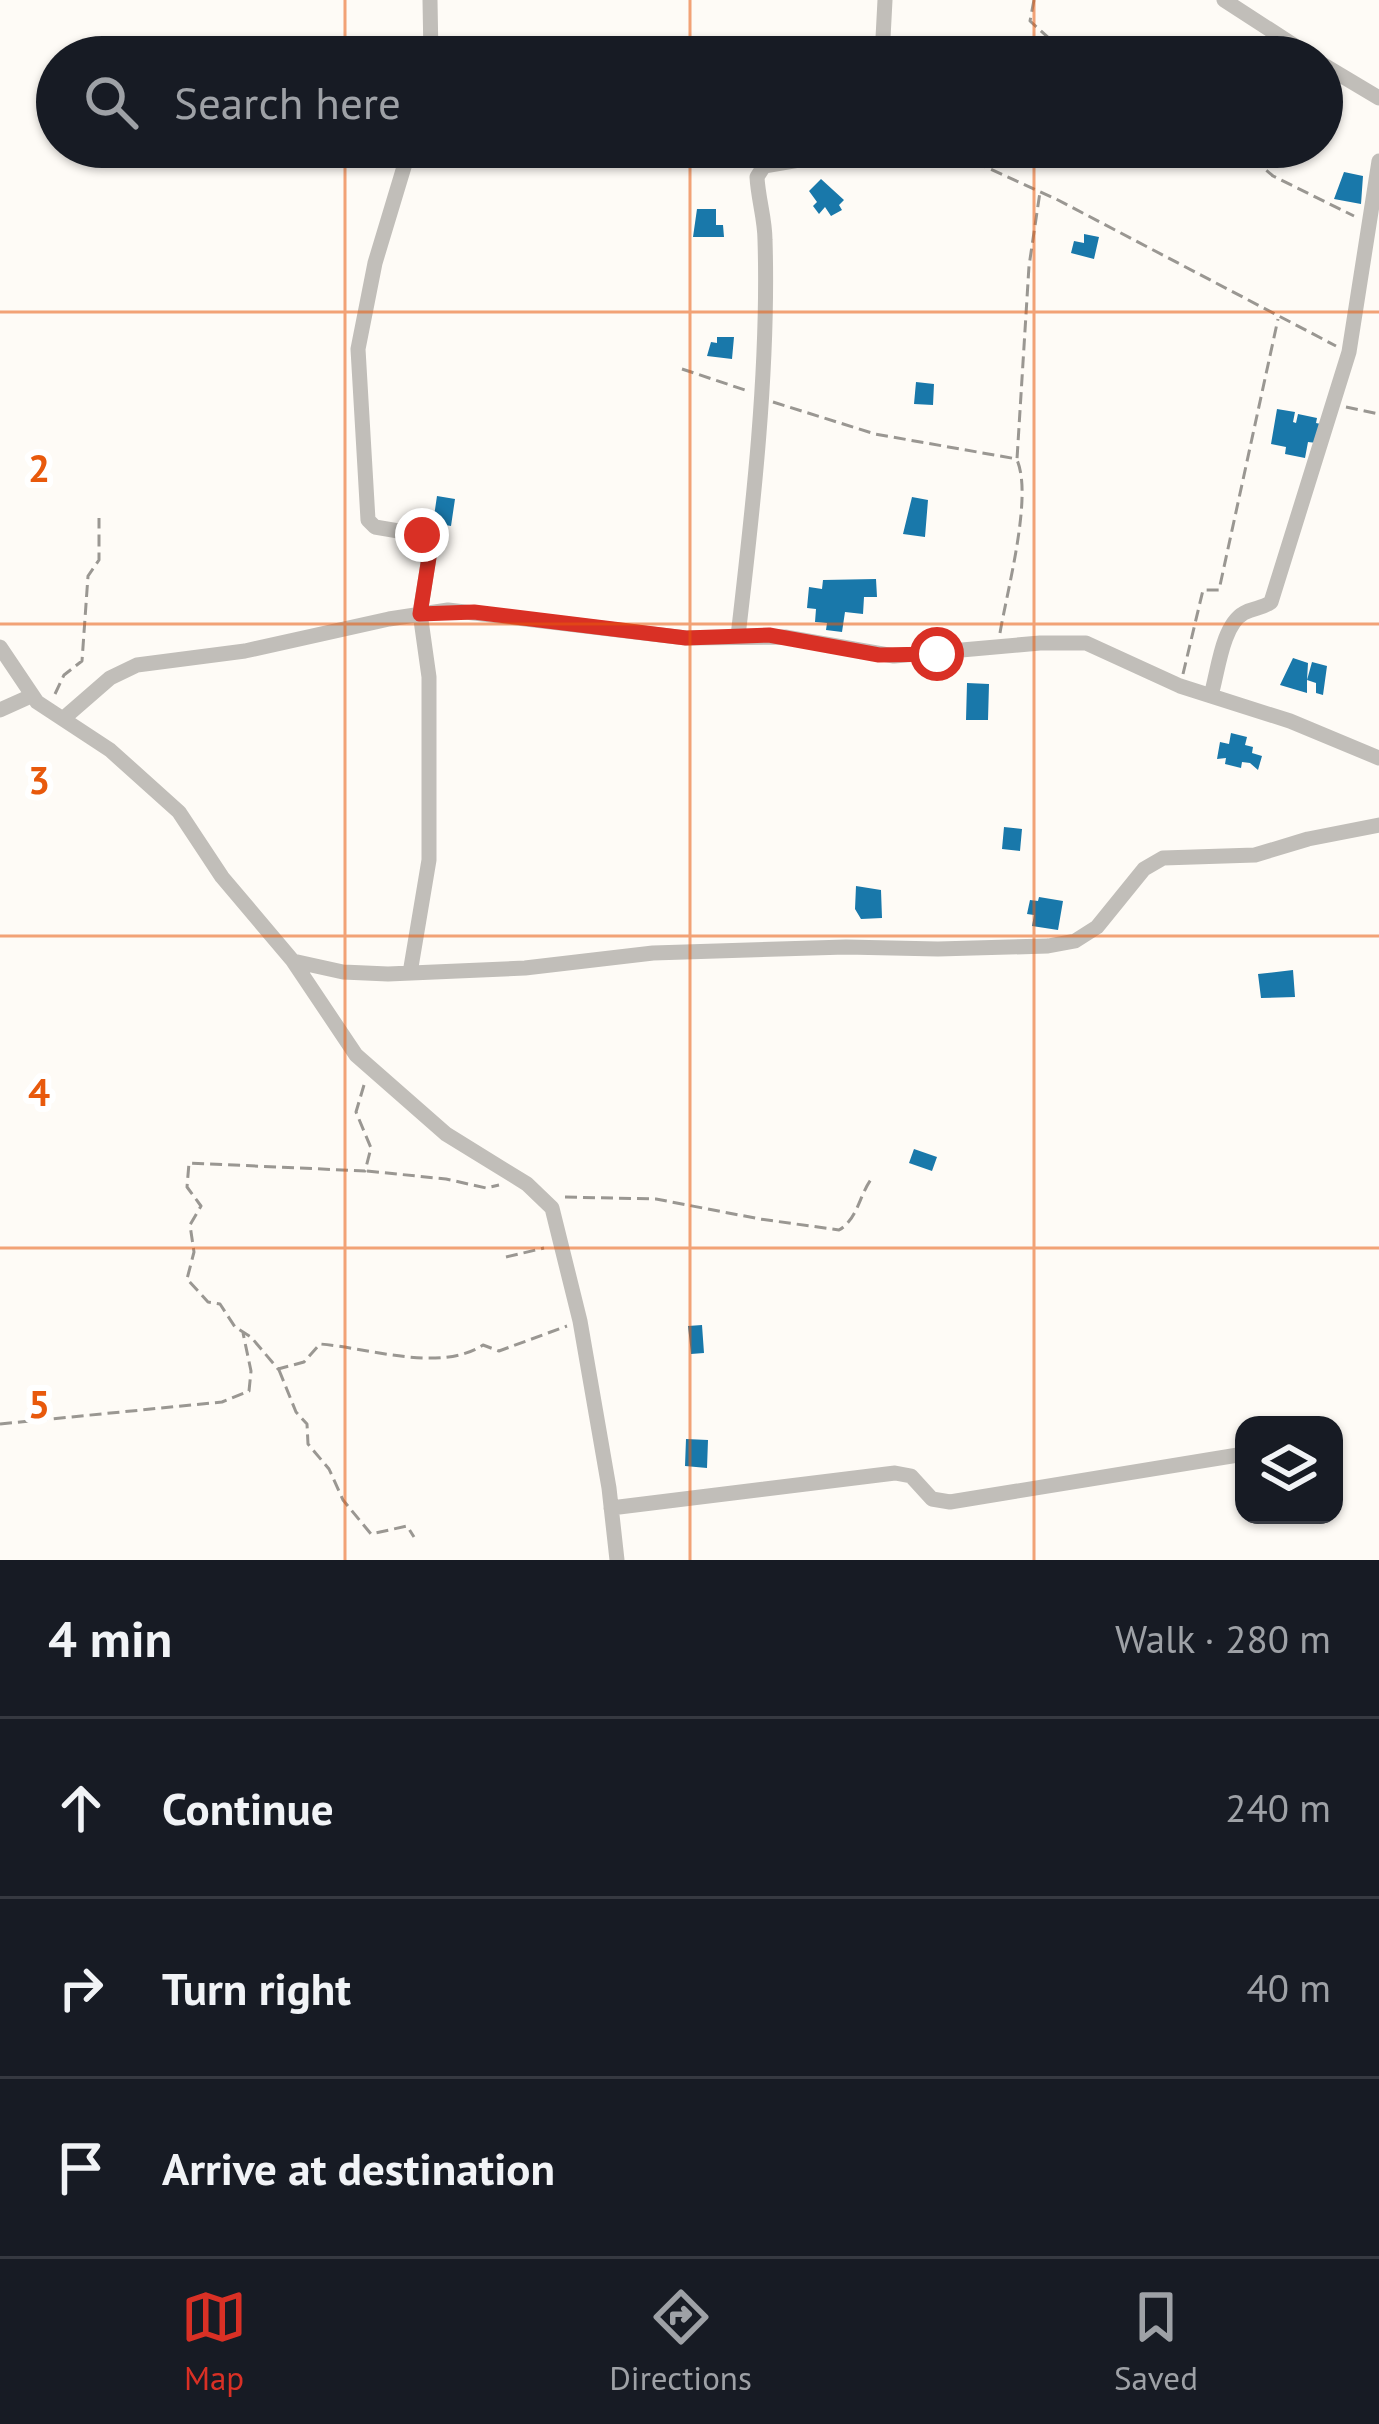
<!DOCTYPE html>
<meta charset="utf-8">
<style>
:root{--surface:#171b24;--page:#20242c;--text:#f1f3f6;--muted:#9ea1a6;--line:#363941;--accent:#d93025}
body{margin:0;font-family:"PT Sans",sans-serif;background:var(--page);color:var(--text)}
.controls{position:absolute;right:36px;bottom:36px;display:grid;overflow:hidden;border-radius:24px;box-shadow:0 3px 9px #0004}
.controls button{width:108px;height:108px;display:grid;place-items:center;padding:0;border:0;border-bottom:3px solid var(--line);background:var(--surface);color:var(--text);font:60px sans-serif}
.stop{position:absolute;width:36px;height:36px;margin:-27px;border:9px solid #d93025;border-radius:50%;background:#fff}
.stop.end{background:#d93025;border-color:#fff;box-shadow:0 3px 12px #0008}
.list{margin:0;padding:0;list-style:none}
h2{display:flex;justify-content:space-between;align-items:center;height:156px;margin:0;padding:0 48px;font-size:51px}
h2 small{font-size:39px;font-weight:400;color:var(--muted)}
.list li{display:grid;grid-template-columns:78px 1fr auto;gap:36px;align-items:center;box-sizing:border-box;height:180px;padding:0 48px;border-top:3px solid var(--line)}
.list b{display:block;font-size:45px;white-space:nowrap}
.list em{font-size:39px;font-style:normal;color:var(--muted)}
.icon{flex:none;width:66px;height:66px;fill:none;stroke:currentColor;stroke-width:2;stroke-linecap:round;stroke-linejoin:round}
.map{position:relative;flex:none;width:1379px;height:1560px;overflow:hidden}
.search{position:absolute;background:var(--surface);box-shadow:0 3px 9px #0004;left:36px;right:36px;top:36px;height:132px;display:flex;align-items:center;gap:30px;box-sizing:border-box;padding:0 42px;border-radius:66px;color:var(--muted);font-size:45px}
.sheet{height:696px;background:var(--surface)}
nav{display:flex;justify-content:space-around;align-items:center;box-sizing:border-box;height:168px;border-top:3px solid var(--line);background:var(--surface);font-size:33px;color:var(--muted)}
nav a{display:grid;justify-items:center;gap:6px}
nav .on{color:var(--accent)}
.map>svg:first-child{display:block}
</style>
<div class="map">
<svg width="1379" height="1560" viewBox="0 0 1379 1560">
<rect width="100%" height="100%" fill="#fefbf6"/>
<path fill="#1978aa" d="M 1344,172 L 1363,176 L 1361,204 L 1334,199 Z
M 821,179 L 844,200 L 839,205 L 842,210 L 831,216 L 825,207 L 819,214 L 813,206 L 817,202 L 809,191 Z
M 697,209 L 716,209 L 716,225 L 723,225 L 724,237 L 693,237 Z
M 1084,234 L 1099,237 L 1094,259 L 1071,253 L 1074,241 L 1084,243 Z
M 717,337 L 734,337 L 732,359 L 707,356 L 711,342 L 717,343 Z
M 916,382 L 934,384 L 933,405 L 914,404 Z
M 1277,409 L 1295,412 L 1293,422 L 1296,423 L 1298,414 L 1317,418 L 1316,423 L 1321,424 L 1317,443 L 1308,442 L 1305,458 L 1285,454 L 1286,447 L 1271,444 Z
M 437,496 L 455,499 L 451,526 L 433,523 Z
M 912,497 L 928,500 L 925,537 L 903,534 Z
M 876,579 L 877,597 L 864,597 L 863,614 L 845,612 L 842,632 L 826,630 L 827,623 L 815,622 L 816,609 L 807,608 L 809,587 L 822,589 L 823,580 Z
M 1293,658 L 1308,663 L 1307,680 L 1312,662 L 1327,666 L 1323,695 L 1316,693 L 1316,683 L 1307,680 L 1307,693 L 1280,685 Z
M 967,683 L 989,684 L 988,720 L 966,720 Z
M 1231,733 L 1247,737 L 1245,745 L 1253,747 L 1252,753 L 1262,756 L 1258,770 L 1250,763 L 1242,762 L 1241,768 L 1225,764 L 1226,758 L 1217,759 L 1220,742 L 1229,744 Z
M 1004,827 L 1022,829 L 1020,851 L 1002,849 Z
M 856,886 L 881,890 L 882,918 L 861,919 L 855,909 Z
M 1039,897 L 1063,901 L 1058,930 L 1032,926 L 1034,915 L 1027,914 L 1030,900 L 1038,901 Z
M 1293,970 L 1295,997 L 1261,998 L 1258,974 Z
M 914,1149 L 937,1157 L 932,1171 L 909,1163 Z
M 702,1325 L 704,1353 L 691,1354 L 688,1326 Z
M 686,1439 L 708,1440 L 707,1468 L 685,1466 Z"/>
<g fill="none" stroke-linecap="round" stroke-linejoin="round">
<path stroke="#9a9792" stroke-width="3" stroke-dasharray="12 6" stroke-linecap="butt" d="M 1034,0 L 1030,21 L 1070,57
M 942,147 L 1058,200 L 1336,346
M 1239,147 L 1273,176 L 1354,216
M 682,369 L 748,391
M 773,402 L 875,434 L 1017,459 L 1029,266 L 1040,192
M 1346,407 L 1379,414
M 1000,633 C 1007,591 1033,496 1017,460
M 1183,674 L 1203,590 L 1219,590 L 1278,319
M 55,694 L 64,675 L 82,661 L 88,576 L 99,560 L 99,518
M 364,1085 L 356,1112 L 371,1148 L 365,1171 L 189,1163 L 187,1187 L 201,1206 L 190,1225 L 194,1252 L 187,1279 L 208,1302 L 220,1304 L 235,1327 L 251,1337 L 278,1369 L 304,1362 L 320,1344 C 369,1348 440,1373 483,1345 L 499,1351 L 567,1326
M 367,1171 L 446,1179 L 486,1188 L 499,1185
M 565,1197 L 656,1199 L 760,1219 L 839,1230 C 858,1219 859,1195 872,1178
M 506,1257 L 544,1248
M 279,1370 L 296,1412 L 307,1424 L 308,1444 L 329,1469 L 343,1500 L 371,1534 L 407,1526 L 414,1537
M 0,1424 L 222,1402 L 249,1391 L 251,1371 L 243,1333"/>
<path stroke="#c1beb9" stroke-width="15" d="M 430,0 L 431,57
M 1224,0 L 1312,57
M 882,57 L 885,0
M 1322,64 L 1379,98
M 738,636 C 753,508 769,368 765,240 C 765,219 758,198 757,177 L 764,166 L 805,159 L 825,147
M 0,647 L 37,702 L 110,750 L 179,812 L 222,877 L 293,961 L 356,1055 L 446,1134 L 527,1184 L 552,1208 L 580,1321 L 609,1488 L 617,1560
M 1211,695 C 1218,672 1222,625 1244,613 C 1255,607 1262,609 1271,602 L 1349,352 L 1379,161
M 0,710 L 31,696
M 64,718 L 110,678 L 137,665 L 245,651 L 389,619 L 448,610 L 686,638 L 785,637 L 894,656 L 1040,643 L 1086,643 L 1180,686 L 1290,721 L 1379,758
M 293,961 L 343,972 L 388,974 L 525,968 L 653,953 L 846,947 L 938,949 L 1048,946 L 1075,941 L 1097,927 L 1144,869 L 1163,858 L 1255,855 L 1308,839 L 1379,825
M 410,973 L 429,860 L 429,677 L 420,613 L 430,551 L 422,535 L 375,527 L 368,520 L 358,349 L 375,263 L 410,147
M 611,1508 L 895,1473 L 911,1476 L 932,1499 L 950,1502 L 1244,1454"/>
</g>
<g fill="none" stroke-linecap="round" stroke-linejoin="round">
<path stroke="#d93025" stroke-width="15" d="M 422,535 L 430,551 L 420,614 L 474,612 L 686,638 L 769,635 L 879,655 L 937,654"/>
</g>
<path fill="none" stroke="#e8590c" stroke-width="3" stroke-opacity="0.55" d="M 345,0 L 345,57M 690,0 L 690,57M 1034,0 L 1034,57M 345,147 L 345,1560M 690,147 L 690,1560M 1034,147 L 1034,1560M 0,312 L 1379,312M 0,624 L 1379,624M 0,936 L 1379,936M 0,1248 L 1379,1248"/>
<g font-size="39" text-anchor="middle" font-weight="bold" fill="#e8590c" stroke="#fff" stroke-width="12" stroke-linejoin="round" paint-order="stroke">
<text x="39" y="482">2</text>
<text x="39" y="794">3</text>
<text x="39" y="1106">4</text>
<text x="39" y="1418">5</text>
</g>
</svg>
<div class="controls">
<button><svg class="icon" aria-label="layers" viewBox="0 0 24 24"><path d="M12 4l9 5-9 5-9-5zM3 14l9 5 9-5"/></svg></button>
</div>
<div class="stop" style="left:937px;top:654px"></div>
<div class="stop end" style="left:422px;top:535px"></div>
<div class="search"><svg class="icon" aria-label="search" viewBox="0 0 24 24"><circle cx="10" cy="10" r="6"/><path d="M15 15l6 6"/></svg>Search here</div>
</div>
<section class="sheet">
<h2>4 min<small>Walk · 280 m</small></h2>
<ul class="list">
<li><svg class="icon" aria-label="ahead" viewBox="0 0 24 24"><path d="M12 20V5M6 11l6-6 6 6"/></svg><div><b>Continue</b></div><em>240 m</em></li>
<li><svg class="icon" aria-label="right" viewBox="0 0 24 24"><path d="M7 20v-9h11M14 6l5 5-5 5"/></svg><div><b>Turn right</b></div><em>40 m</em></li>
<li><svg class="icon" aria-label="arrive" viewBox="0 0 24 24"><path d="M6 21V4h12l-3 4 3 4H6"/></svg><div><b>Arrive at destination</b></div></li>
</ul>
</section>
<nav>
<a class="on"><svg class="icon" aria-label="map" viewBox="0 0 24 24"><path d="M3 6l6-2 6 2 6-2v14l-6 2-6-2-6 2zM9 4v14M15 6v14"/></svg>Map</a>
<a><svg class="icon" aria-label="directions" viewBox="0 0 24 24"><path d="M12 3l9 9-9 9-9-9zM9 14v-3h6M13 9l2 2-2 2"/></svg>Directions</a>
<a><svg class="icon" aria-label="saved" viewBox="0 0 24 24"><path d="M7 4h10v16l-5-4-5 4z"/></svg>Saved</a>
</nav>
